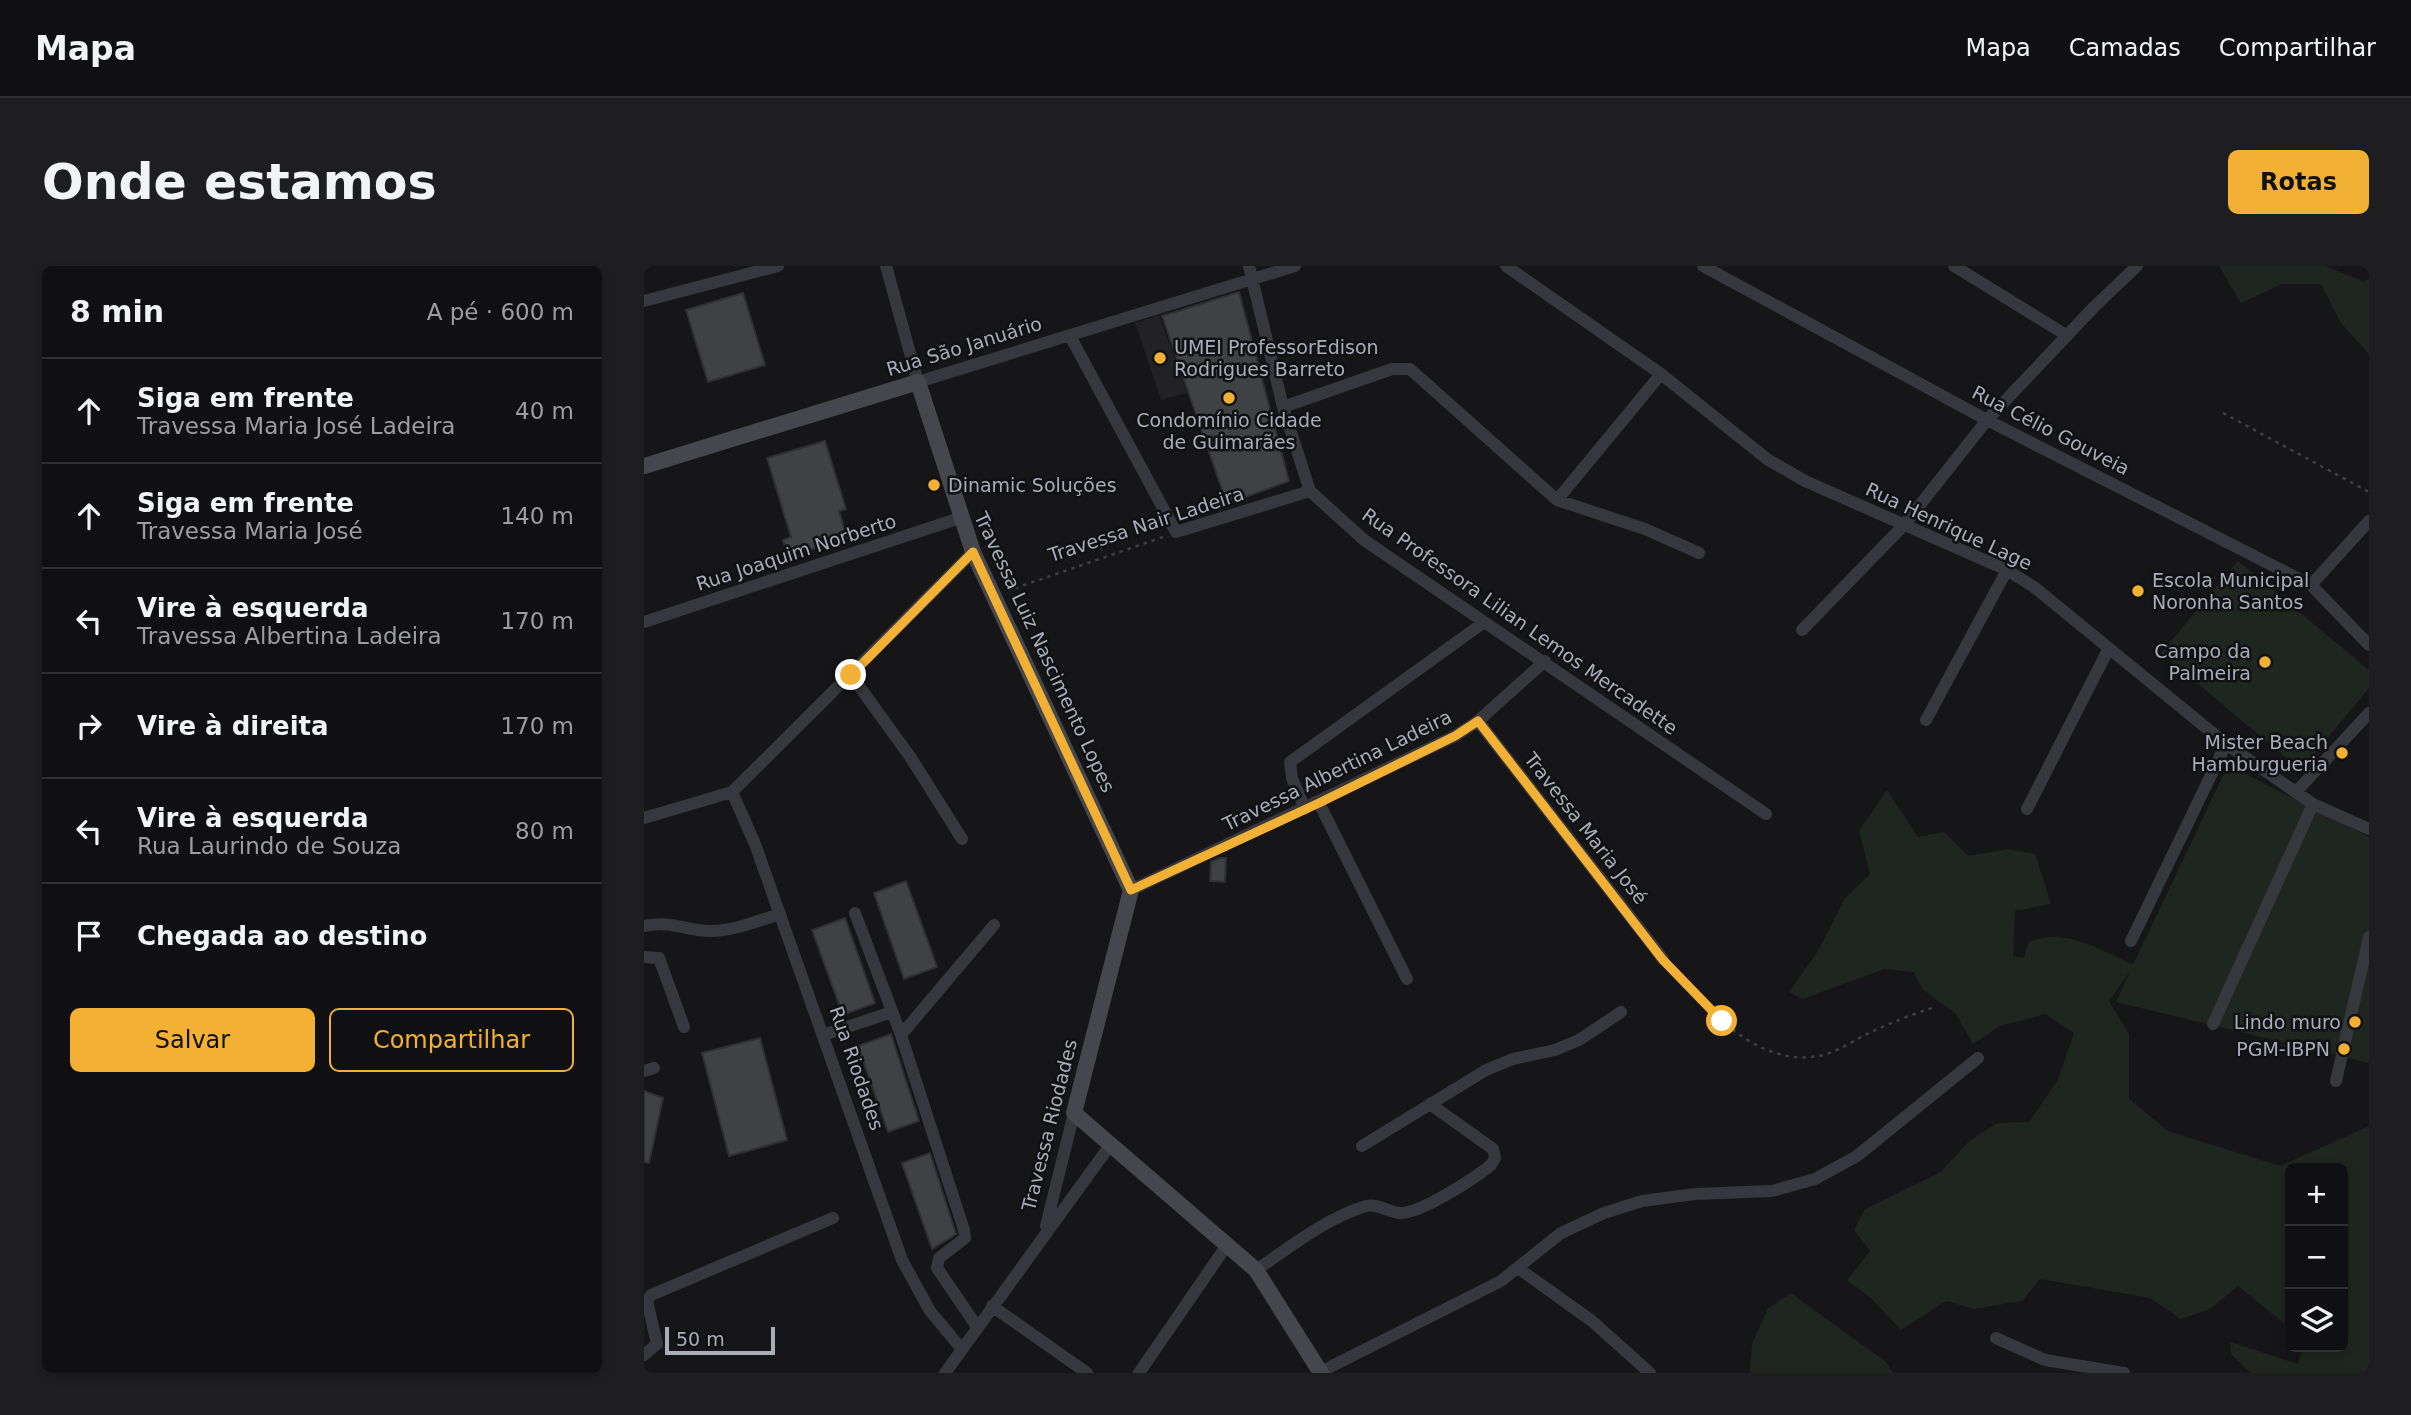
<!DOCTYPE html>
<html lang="pt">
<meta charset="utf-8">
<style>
:root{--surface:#101012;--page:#1e1e20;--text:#f1f3f6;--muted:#9c9d9f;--line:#303032;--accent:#f2b134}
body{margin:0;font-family:"DejaVu Sans",sans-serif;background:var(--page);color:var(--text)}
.controls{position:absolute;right:21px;bottom:21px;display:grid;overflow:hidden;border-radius:10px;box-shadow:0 4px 10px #0003}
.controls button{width:63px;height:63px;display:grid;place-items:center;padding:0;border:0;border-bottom:2px solid var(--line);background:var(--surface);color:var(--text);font:35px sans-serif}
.scale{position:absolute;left:21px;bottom:18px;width:110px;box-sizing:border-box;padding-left:7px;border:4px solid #a8adb8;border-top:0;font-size:19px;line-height:24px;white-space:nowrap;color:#a8adb8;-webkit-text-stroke:5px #111113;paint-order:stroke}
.stop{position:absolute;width:21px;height:21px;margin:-16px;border:5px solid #f2b134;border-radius:50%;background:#fff}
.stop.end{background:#f2b134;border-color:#fff;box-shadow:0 2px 7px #0008}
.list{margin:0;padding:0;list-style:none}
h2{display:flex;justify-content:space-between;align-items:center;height:91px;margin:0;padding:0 28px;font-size:30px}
h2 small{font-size:23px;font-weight:400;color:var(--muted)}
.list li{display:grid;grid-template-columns:46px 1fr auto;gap:21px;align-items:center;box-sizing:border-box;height:105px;padding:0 28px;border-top:2px solid var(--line)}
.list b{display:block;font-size:26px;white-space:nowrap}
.list p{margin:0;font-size:23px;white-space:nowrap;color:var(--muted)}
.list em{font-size:23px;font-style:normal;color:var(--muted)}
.actions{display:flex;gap:14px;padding:21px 28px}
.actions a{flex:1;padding:16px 0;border:2px solid var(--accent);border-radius:10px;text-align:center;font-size:24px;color:var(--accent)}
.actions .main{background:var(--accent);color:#111}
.icon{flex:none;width:38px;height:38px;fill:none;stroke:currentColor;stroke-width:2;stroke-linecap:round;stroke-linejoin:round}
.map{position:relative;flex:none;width:1725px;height:1107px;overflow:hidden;border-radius:10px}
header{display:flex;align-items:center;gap:42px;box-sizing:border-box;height:98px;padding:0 35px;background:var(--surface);border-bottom:2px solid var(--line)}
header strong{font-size:33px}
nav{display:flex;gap:38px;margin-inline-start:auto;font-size:24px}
.intro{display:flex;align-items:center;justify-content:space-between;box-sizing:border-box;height:168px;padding:0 42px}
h1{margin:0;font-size:49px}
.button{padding:18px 32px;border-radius:10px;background:var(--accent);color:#111;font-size:24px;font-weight:700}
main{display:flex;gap:42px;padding:0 42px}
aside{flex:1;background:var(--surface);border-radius:10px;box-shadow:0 4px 10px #0003}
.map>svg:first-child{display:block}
</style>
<header>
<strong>Mapa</strong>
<nav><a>Mapa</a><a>Camadas</a><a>Compartilhar</a></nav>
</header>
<div class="intro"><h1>Onde estamos</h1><a class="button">Rotas</a></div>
<main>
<aside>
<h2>8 min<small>A pé · 600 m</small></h2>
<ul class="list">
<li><svg class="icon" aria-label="ahead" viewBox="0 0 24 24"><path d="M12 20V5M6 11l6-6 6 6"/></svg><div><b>Siga em frente</b><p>Travessa Maria José Ladeira</p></div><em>40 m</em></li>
<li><svg class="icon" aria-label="ahead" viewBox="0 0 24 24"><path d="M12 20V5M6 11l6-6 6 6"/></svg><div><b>Siga em frente</b><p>Travessa Maria José</p></div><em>140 m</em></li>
<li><svg class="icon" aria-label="left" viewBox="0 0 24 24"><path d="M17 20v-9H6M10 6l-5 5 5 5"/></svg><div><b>Vire à esquerda</b><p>Travessa Albertina Ladeira</p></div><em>170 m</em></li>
<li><svg class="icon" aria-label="right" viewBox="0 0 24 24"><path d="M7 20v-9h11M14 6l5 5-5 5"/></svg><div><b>Vire à direita</b></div><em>170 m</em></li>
<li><svg class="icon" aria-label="left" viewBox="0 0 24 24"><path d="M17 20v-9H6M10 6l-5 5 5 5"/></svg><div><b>Vire à esquerda</b><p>Rua Laurindo de Souza</p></div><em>80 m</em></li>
<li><svg class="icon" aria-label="arrive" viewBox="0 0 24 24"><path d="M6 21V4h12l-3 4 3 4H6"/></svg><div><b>Chegada ao destino</b></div></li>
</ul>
<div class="actions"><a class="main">Salvar</a><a>Compartilhar</a></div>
</aside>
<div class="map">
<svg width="1725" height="1107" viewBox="0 0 1725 1107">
<rect width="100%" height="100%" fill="#161618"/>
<path fill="#222225" d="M 515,49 L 543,127 L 517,134 L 491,57 Z"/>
<path fill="#1e261f" d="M 1575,0 L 1681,0 L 1719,15 L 1725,13 L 1725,88 L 1696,56 L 1677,18 L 1638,18 L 1597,37 Z
M 1594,295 L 1725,404 L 1725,422 L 1657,504 L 1517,387 Z
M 1584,499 L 1725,571 L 1725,797 L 1472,736 L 1486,705 L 1465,735 L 1485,768 L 1485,833 L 1524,865 L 1636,900 L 1725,860 L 1725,1107 L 1607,1107 L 1587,1088 L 1586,1076 L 1654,1098 L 1659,1081 L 1699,1081 L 1699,902 L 1646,902 L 1646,1062 L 1594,1020 L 1566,1043 L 1537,1053 L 1506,1032 L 1396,1013 L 1378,1035 L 1330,1043 L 1302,1035 L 1257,1064 L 1228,1033 L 1203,1014 L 1226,985 L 1210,964 L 1221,943 L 1297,906 L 1324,876 L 1353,857 L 1385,856 L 1414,814 L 1430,767 L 1401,748 L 1356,760 L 1329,778 L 1312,748 L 1278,723 L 1270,706 L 1240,703 L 1159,733 L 1145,726 L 1174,685 L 1201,632 L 1226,608 L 1215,565 L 1243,524 L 1274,571 L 1300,566 L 1324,590 L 1363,583 L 1391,588 L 1407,638 L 1371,645 L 1369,690 L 1380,692 L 1385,676 C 1421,661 1456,684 1489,699 Z
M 1147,1027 L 1242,1096 L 1249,1107 L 1106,1107 L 1108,1078 L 1124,1042 Z"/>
<path fill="#404145" stroke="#303034" stroke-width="2" d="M 595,26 L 645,215 L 583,238 L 518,50 Z
M 99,27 L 121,99 L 64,116 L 42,44 Z
M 181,175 L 202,243 L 195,245 L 203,272 L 144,291 L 139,274 L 147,271 L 123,192 Z
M 575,592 L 582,592 L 581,616 L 566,615 L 567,596 Z
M 262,615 L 293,701 L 260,713 L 230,627 Z
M 201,652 L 231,737 L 199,749 L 168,664 Z
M 247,768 L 275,855 L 244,866 L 214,780 Z
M 116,772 L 143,874 L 85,890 L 58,787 Z
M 0,825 L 19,832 L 5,897 L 0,896 Z
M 286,887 L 312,968 L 288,983 L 258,897 Z"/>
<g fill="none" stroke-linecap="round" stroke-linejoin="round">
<path stroke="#3d3f44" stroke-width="2.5" stroke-dasharray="3.5 5" stroke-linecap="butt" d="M 1579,147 L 1725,226
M 363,325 L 519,271
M 1028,704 C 1064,744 1114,801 1174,790 C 1192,787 1207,776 1223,768 C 1244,758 1266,749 1288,742"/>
<path stroke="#37383d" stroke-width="12" d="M 242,0 L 274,116 L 651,0
M 605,0 L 639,141 L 666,225 L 720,274 L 1122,548
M 862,0 L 1017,108 L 1123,193 L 1161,215 L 1363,304 L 1390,321 L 1582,478 L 1669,538 L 1725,563
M 1059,0 L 1343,154 L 1667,319 L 1725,379
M 1310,0 L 1422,69
M 0,35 L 134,0
M 426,70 L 532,266 L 666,225
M 639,141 L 748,103 L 766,103 L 913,234 L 1001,263 L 1055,287
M 913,234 L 1017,108
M 1667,319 L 1725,255
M 0,356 L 316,252
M 1158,364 L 1260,259 L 1343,154 L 1450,41 L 1493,0
M 207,409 L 267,492 L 318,573
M 1282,454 L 1363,304
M 834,455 L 1019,693
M 88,526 L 111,578 L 258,994 L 286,1045 L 317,1082
M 1652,526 L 1725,447
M 675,537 L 763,713
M 661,543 L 648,512 L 646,496 L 839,357
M 1383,543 L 1465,382
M 0,552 L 88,526 L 329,286
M 487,624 L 811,470 L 834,455 L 901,395
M 211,647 L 257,769 L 320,964 L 321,972 L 295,992 L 293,1002 L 334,1062
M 0,660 C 30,654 40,665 66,665 C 90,665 113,655 136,648
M 1487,675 L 1582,478
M 0,691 L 15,692 L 40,761
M 1569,758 L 1669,538
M 179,769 L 248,746
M 257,769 L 350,659
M 0,805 L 10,802
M 1692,815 L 1725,671
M 718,880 L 842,804 L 869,793 L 911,784 L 935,774 L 977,746
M 402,960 L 430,847
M 874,1002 L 948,1055 L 1006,1107
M 612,1004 C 645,982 681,953 719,941 C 733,936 743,946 756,947 C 776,948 831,912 847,899 L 851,892 L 849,883 L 786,838
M 348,1040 L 443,1107
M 1352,1072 L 1401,1094 L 1480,1107
M 0,1089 L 13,1078 L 3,1035 L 7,1029 L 189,952
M 301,1107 L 467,878
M 495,1107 L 583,979
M 674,1107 L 857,1015 L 917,967 L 960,947 L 998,935 L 1051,928 L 1128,925 L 1171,913 L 1213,890 L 1334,792"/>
<path stroke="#45474d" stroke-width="16" d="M 0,200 L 274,116 L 329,286 L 487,624 L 430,847 L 612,1004 L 677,1107"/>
</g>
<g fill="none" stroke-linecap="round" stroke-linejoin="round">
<path stroke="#f2b134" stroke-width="9" d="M 207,409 L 329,286 L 487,624 L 675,537 L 811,470 L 834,455 L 1019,694 L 1078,755"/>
</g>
<g fill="#f2b134" stroke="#111113" stroke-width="2.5">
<circle cx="516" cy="92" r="7"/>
<circle cx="585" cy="132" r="7"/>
<circle cx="290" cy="219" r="7"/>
<circle cx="1494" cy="325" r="7"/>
<circle cx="1621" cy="396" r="7"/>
<circle cx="1698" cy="487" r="7"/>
<circle cx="1711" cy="756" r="7"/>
<circle cx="1700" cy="783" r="7"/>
</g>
<g text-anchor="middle" stroke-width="5" stroke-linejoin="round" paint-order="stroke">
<g font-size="19" fill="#a8adb8" stroke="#111113">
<text transform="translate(320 80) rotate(-17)" y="7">Rua São Januário</text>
<text transform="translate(1407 164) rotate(27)" y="7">Rua Célio Gouveia</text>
<text transform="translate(502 258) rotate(-18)" y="7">Travessa Nair Ladeira</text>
<text transform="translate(1305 260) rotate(25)" y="7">Rua Henrique Lage</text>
<text transform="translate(152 286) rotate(-18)" y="7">Rua Joaquim Norberto</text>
<text transform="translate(876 355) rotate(35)" y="7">Rua Professora Lilian Lemos Mercadette</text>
<text transform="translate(401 386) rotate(65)" y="7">Travessa Luiz Nascimento Lopes</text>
<text transform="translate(693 504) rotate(-26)" y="7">Travessa Albertina Ladeira</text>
<text transform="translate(942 562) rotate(52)" y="7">Travessa Maria José</text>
<text transform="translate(213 802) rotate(71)" y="7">Rua Riodades</text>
<text transform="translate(405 859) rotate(-76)" y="7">Travessa Riodades</text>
</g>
<g font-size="19" fill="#a8adb8" stroke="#111113" text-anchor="end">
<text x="530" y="88" text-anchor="start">UMEI ProfessorEdison<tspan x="530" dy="22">Rodrigues Barreto</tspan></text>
<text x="585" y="161" text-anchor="middle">Condomínio Cidade<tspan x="585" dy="22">de Guimarães</tspan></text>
<text x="304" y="226" text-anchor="start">Dinamic Soluções</text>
<text x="1508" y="321" text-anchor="start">Escola Municipal<tspan x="1508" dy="22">Noronha Santos</tspan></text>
<text x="1607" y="392">Campo da<tspan x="1607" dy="22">Palmeira</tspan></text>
<text x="1684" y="483">Mister Beach<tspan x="1684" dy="22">Hamburgueria</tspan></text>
<text x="1697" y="763">Lindo muro</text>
<text x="1686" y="790">PGM-IBPN</text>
</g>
</g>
</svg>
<div class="controls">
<button>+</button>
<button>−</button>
<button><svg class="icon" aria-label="layers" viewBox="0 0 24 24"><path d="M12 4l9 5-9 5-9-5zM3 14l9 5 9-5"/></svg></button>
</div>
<div class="scale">50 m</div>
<div class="stop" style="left:1078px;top:755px"></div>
<div class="stop end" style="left:207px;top:409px"></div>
</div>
</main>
